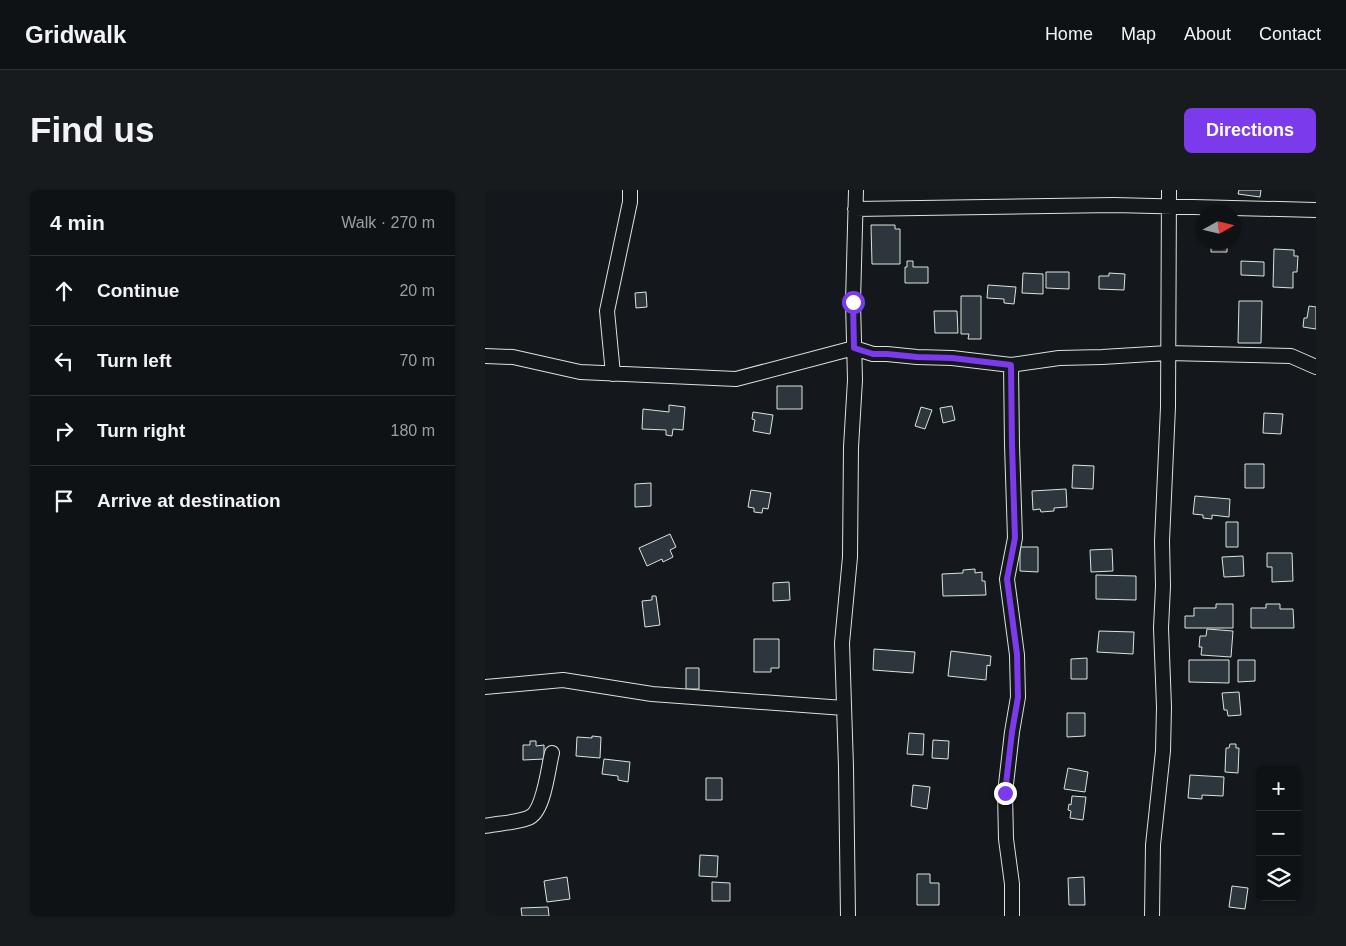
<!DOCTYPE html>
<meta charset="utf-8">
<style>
:root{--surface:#0f1215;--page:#181b1e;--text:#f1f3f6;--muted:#9b9ea0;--line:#2f3234;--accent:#7c3aed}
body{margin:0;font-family:Arial,sans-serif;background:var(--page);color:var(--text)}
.controls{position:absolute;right:15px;bottom:15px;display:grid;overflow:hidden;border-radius:8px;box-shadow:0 1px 4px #0004}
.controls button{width:45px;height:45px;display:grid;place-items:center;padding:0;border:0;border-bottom:1px solid var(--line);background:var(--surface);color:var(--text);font:25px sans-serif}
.compass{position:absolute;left:711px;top:15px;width:45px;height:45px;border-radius:50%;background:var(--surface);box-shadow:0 1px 4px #0004;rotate:82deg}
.stop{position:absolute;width:15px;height:15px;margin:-11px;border:4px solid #7c3aed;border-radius:50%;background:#fff}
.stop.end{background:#7c3aed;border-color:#fff;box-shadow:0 1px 5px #0008}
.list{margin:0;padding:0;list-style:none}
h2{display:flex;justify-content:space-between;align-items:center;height:65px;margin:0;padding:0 20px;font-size:21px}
h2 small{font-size:16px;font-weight:400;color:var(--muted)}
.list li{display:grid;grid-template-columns:32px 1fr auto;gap:15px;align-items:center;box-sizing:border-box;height:70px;padding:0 20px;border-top:1px solid var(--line)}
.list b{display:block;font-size:19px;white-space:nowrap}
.list em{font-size:16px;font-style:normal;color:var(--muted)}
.icon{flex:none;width:28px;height:28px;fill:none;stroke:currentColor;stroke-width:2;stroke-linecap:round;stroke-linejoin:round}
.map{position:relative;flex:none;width:831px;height:726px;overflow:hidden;border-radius:8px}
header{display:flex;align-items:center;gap:30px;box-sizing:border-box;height:70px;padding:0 25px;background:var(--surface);border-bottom:1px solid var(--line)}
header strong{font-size:24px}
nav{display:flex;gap:28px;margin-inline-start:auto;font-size:18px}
.intro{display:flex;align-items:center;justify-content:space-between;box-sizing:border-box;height:120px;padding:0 30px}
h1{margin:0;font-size:35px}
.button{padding:12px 22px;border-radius:8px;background:var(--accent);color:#fff;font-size:18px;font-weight:700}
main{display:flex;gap:30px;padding:0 30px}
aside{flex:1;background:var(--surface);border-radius:8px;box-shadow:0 1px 4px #0004}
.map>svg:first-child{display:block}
</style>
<header>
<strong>Gridwalk</strong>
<nav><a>Home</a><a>Map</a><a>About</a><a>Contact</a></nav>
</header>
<div class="intro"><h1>Find us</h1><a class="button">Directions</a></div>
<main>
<aside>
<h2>4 min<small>Walk · 270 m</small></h2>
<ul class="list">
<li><svg class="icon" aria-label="ahead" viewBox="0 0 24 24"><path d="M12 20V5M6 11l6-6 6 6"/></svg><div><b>Continue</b></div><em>20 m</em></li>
<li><svg class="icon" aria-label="left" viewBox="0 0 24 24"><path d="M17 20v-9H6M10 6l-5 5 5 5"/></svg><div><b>Turn left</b></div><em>70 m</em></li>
<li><svg class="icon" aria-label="right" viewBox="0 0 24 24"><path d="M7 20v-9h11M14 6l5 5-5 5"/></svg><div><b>Turn right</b></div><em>180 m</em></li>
<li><svg class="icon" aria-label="arrive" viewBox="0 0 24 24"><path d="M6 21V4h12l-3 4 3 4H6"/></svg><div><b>Arrive at destination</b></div></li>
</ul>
</aside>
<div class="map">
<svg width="831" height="726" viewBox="0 0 831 726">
<rect width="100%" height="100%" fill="#14181c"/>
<path fill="#2c363c" stroke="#d8e6dc" d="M 754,0 L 776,0 L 775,7 L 753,4 Z
M 386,35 L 410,35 L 410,39 L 415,39 L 415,74 L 387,74 Z
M 726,52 L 742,52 L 742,62 L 726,62 Z
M 789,59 L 809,60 L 809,66 L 813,66 L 812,82 L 808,82 L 808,98 L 788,97 Z
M 422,71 L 428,71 L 428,77 L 443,77 L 443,93 L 420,93 L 420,77 L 422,77 Z
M 756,71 L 779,72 L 779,86 L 756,85 Z
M 561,82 L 584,82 L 584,99 L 561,98 Z
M 538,83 L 558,84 L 558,104 L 537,103 Z
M 624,83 L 640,84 L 639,100 L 614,99 L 614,86 L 624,86 Z
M 503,95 L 531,97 L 529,114 L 519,113 L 519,109 L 502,108 Z
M 161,102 L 162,117 L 151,118 L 150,103 Z
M 476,106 L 496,106 L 496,149 L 483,149 L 484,144 L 476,144 Z
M 754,111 L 777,111 L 776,153 L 753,153 Z
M 824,116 L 831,117 L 831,139 L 818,137 L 819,128 L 822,128 Z
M 449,121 L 472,121 L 473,143 L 450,143 Z
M 292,196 L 317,196 L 317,219 L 292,219 Z
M 184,215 L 200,217 L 198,240 L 188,239 L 187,246 L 181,245 L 181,240 L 157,239 L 158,219 L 184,222 Z
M 467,216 L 470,230 L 458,233 L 455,218 Z
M 436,217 L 447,220 L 440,239 L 430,236 Z
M 268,222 L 288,225 L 285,244 L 268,241 L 270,230 L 267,229 Z
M 779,223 L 798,224 L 796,244 L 778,243 Z
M 760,274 L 779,274 L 779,298 L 760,298 Z
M 588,275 L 609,276 L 608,299 L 587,298 Z
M 166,293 L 166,316 L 150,317 L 150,294 Z
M 581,299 L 582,317 L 569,318 L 569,321 L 556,322 L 555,319 L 548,320 L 547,301 Z
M 266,300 L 286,303 L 283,319 L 278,318 L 277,323 L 269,322 L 269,318 L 263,317 Z
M 710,306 L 745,309 L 744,327 L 727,325 L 727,329 L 718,328 L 718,325 L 708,324 Z
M 741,332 L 753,332 L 753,357 L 741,357 Z
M 185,344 L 191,357 L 185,360 L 188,367 L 178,372 L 177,369 L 162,376 L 154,358 Z
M 535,357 L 553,357 L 553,382 L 535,381 Z
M 627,359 L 628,381 L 606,382 L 605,360 Z
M 782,363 L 807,363 L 808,391 L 787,392 L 787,377 L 782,377 Z
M 758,366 L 759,386 L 739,387 L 737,367 Z
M 490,379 L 490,383 L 497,382 L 497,391 L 500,391 L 501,405 L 458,406 L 457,384 L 478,383 L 478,380 Z
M 611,385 L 651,386 L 651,410 L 611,409 Z
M 304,392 L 305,410 L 288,411 L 288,393 Z
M 167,406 L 171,406 L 175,435 L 160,437 L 157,411 L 167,410 Z
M 731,414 L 748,414 L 748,438 L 700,438 L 700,426 L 709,426 L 709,418 L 731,418 Z
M 781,414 L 795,414 L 795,419 L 808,419 L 809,438 L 766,438 L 766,418 L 781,418 Z
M 722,439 L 748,441 L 746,467 L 716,465 L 717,457 L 714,457 L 715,446 L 721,446 Z
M 614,441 L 649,442 L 648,464 L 612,462 Z
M 269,449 L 294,449 L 294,478 L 286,478 L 286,482 L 269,482 Z
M 389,459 L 430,462 L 428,483 L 388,480 Z
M 466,461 L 506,466 L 505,476 L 502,475 L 501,490 L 463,486 Z
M 602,468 L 602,489 L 586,489 L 586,469 Z
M 704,470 L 744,470 L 744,493 L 704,492 Z
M 753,470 L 770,470 L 770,491 L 753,492 Z
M 201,478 L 214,478 L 214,499 L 201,499 Z
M 754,502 L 756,525 L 743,526 L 742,520 L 739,520 L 737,503 Z
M 582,523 L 600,523 L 600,546 L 582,547 Z
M 424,543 L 439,544 L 438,565 L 422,564 Z
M 107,546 L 116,547 L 115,568 L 91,566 L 92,547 L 107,548 Z
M 448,550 L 464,551 L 463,569 L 447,568 Z
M 45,551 L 51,551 L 51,556 L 59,555 L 59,569 L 38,570 L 38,555 L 45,555 Z
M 745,554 L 751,554 L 751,558 L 754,558 L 753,583 L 740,582 L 741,558 L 744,558 Z
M 119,569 L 145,572 L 143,592 L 133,590 L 133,586 L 117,584 Z
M 583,578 L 603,582 L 600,602 L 579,599 Z
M 705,585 L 739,587 L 738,606 L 717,605 L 717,609 L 703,608 Z
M 221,588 L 237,588 L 237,610 L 221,610 Z
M 428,595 L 445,597 L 442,619 L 426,616 Z
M 587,606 L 601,607 L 598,630 L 585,628 L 586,621 L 583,620 L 584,614 L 586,615 Z
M 215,665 L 233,666 L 232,687 L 214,686 Z
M 432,684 L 445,684 L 445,693 L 454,693 L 454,715 L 432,715 Z
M 82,687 L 85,709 L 62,712 L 59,691 Z
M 599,687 L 600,715 L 584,715 L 583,688 Z
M 227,692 L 245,693 L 245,711 L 227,711 Z
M 747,696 L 763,698 L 760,719 L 744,717 Z
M 63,717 L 64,726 L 37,726 L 36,718 Z"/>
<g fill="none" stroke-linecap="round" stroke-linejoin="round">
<defs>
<path id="street" d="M 370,19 L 629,15 L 831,20
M 0,166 L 28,167 L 95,182 L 251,189 L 369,158 L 388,164 L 402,164 L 432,167 L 467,168 L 526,175 L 574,168 L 617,167 L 683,163 L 806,166 L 831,177
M 526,175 L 527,255 L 530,348 L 522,389 L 532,465 L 533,507 L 527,542 L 520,603 L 521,649 L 527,694 L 527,726
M 128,184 L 122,121 L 145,12 L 145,0
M 0,497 L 78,490 L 167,504 L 359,518
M 0,636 C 14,633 30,633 43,628 C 59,623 63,578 67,563
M 363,726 L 361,577 L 357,453 L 365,367 L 366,257 L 370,190 L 368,112 L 371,0
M 667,726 L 668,655 L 678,561 L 679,517 L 676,438 L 678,396 L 677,351 L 683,217 L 684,0"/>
</defs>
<use href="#street" stroke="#d8e6dc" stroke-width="16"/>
<use href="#street" stroke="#14181c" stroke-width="14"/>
</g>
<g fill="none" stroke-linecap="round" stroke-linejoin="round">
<path stroke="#7c3aed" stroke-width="6" d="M 368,112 L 369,158 L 388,164 L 402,164 L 432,167 L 467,168 L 526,175 L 527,255 L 530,348 L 522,389 L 532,464 L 533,507 L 527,542 L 520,603"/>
</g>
</svg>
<div class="controls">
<button>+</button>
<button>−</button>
<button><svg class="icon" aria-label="layers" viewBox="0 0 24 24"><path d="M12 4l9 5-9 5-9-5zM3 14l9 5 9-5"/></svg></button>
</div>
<svg class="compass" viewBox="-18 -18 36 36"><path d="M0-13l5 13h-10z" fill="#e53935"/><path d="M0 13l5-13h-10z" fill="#9b9ea0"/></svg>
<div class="stop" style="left:368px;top:112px"></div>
<div class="stop end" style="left:520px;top:603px"></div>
</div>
</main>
